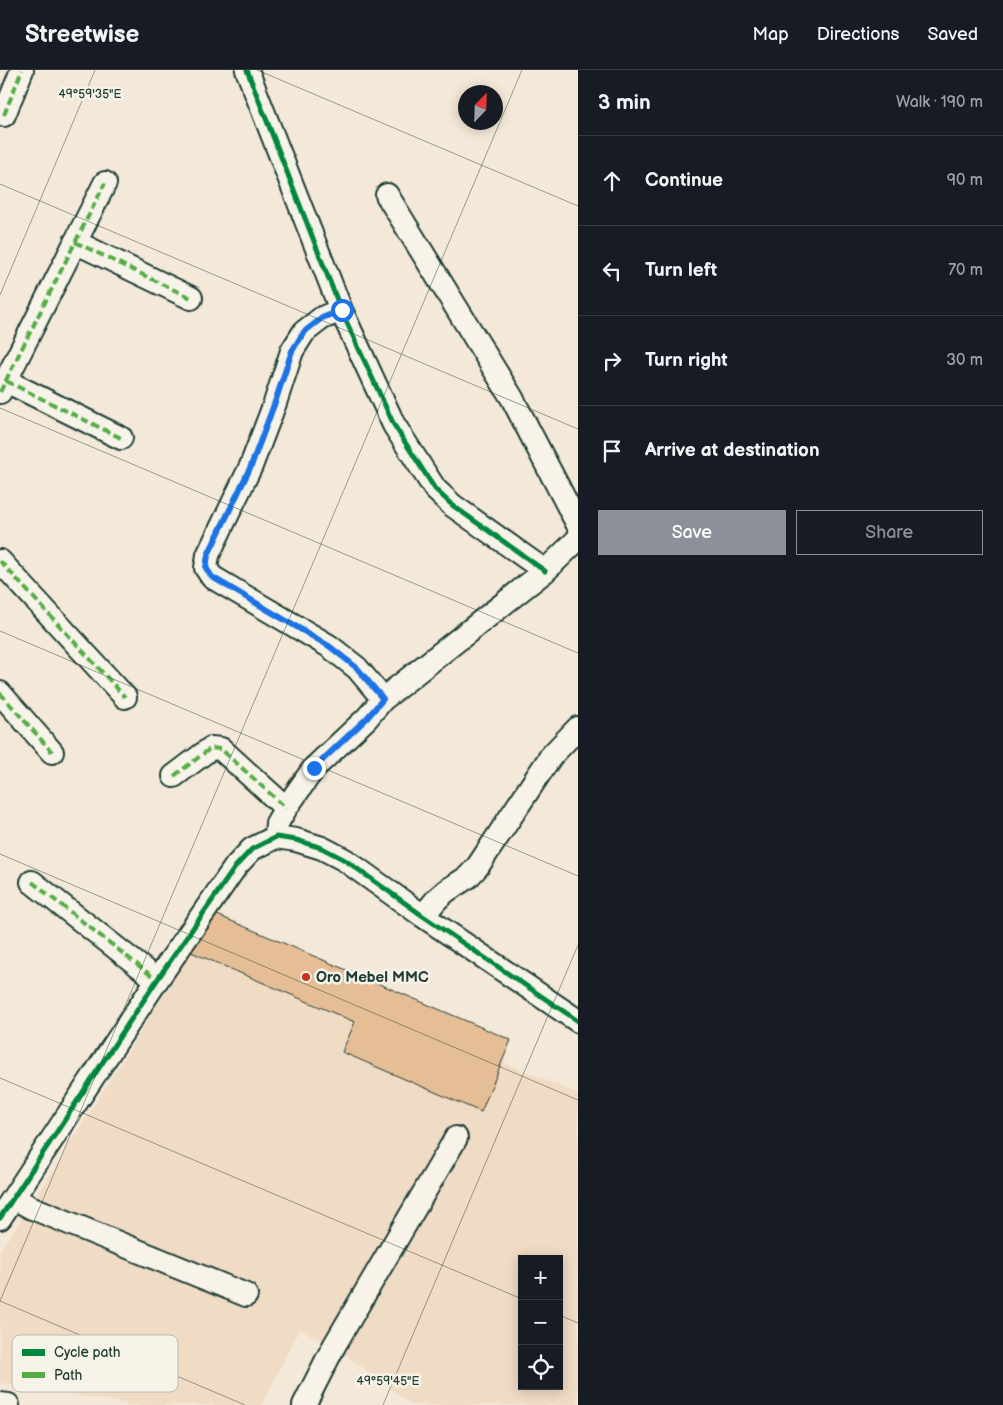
<!DOCTYPE html>
<meta charset="utf-8">
<style>
:root{--surface:#171b24;--page:#242831;--text:#f1f3f6;--muted:#9ea1a6;--line:#363941;--accent:#8c9099}
body{margin:0;font-family:"Balsamiq Sans",sans-serif;background:var(--page);color:var(--text)}
.controls{position:absolute;right:15px;bottom:15px;display:grid;overflow:hidden;border-radius:0px;box-shadow:0 2px 12px #0003}
.controls button{width:45px;height:45px;display:grid;place-items:center;padding:0;border:0;border-bottom:1px solid var(--line);background:var(--surface);color:var(--text);font:25px sans-serif}
.compass{position:absolute;left:458px;top:15px;width:45px;height:45px;border-radius:50%;background:var(--surface);box-shadow:0 2px 12px #0003;rotate:23deg}
.stop{position:absolute;width:15px;height:15px;margin:-11px;border:4px solid #1a73e8;border-radius:50%;background:#fff}
.stop.end{background:#1a73e8;border-color:#fff;box-shadow:0 1px 5px #0008}
.list{margin:0;padding:0;list-style:none}
h2{display:flex;justify-content:space-between;align-items:center;height:65px;margin:0;padding:0 20px;font-size:21px}
h2 small{font-size:16px;font-weight:400;color:var(--muted)}
.list li{display:grid;grid-template-columns:32px 1fr auto;gap:15px;align-items:center;box-sizing:border-box;height:90px;padding:0 20px;border-top:1px solid var(--line)}
.list b{display:block;font-size:19px;white-space:nowrap}
.list em{font-size:16px;font-style:normal;color:var(--muted)}
.actions{display:flex;gap:10px;padding:15px 20px}
.actions a{flex:1;padding:11px 0;border:1px solid var(--accent);border-radius:0px;text-align:center;font-size:18px;color:var(--accent)}
.actions .main{background:var(--accent);color:#fff}
.icon{flex:none;width:28px;height:28px;fill:none;stroke:currentColor;stroke-width:2;stroke-linecap:round;stroke-linejoin:round}
.map{position:relative;flex:none;width:578px;height:1335px;overflow:hidden}
header{display:flex;align-items:center;gap:30px;box-sizing:border-box;height:70px;padding:0 25px;background:var(--surface);border-bottom:1px solid var(--line)}
header strong{font-size:24px}
nav{display:flex;gap:28px;margin-inline-start:auto;font-size:18px}
main{display:flex}
aside{flex:1;background:var(--surface)}
.map>svg:first-child{display:block}
</style>
<header>
<strong>Streetwise</strong>
<nav><a>Map</a><a>Directions</a><a>Saved</a></nav>
</header>
<main>
<div class="map">
<svg width="578" height="1335" viewBox="0 0 578 1335">
<rect width="100%" height="100%" fill="#f4e8d8"/>
<filter id="ink" filterUnits="userSpaceOnUse"><feTurbulence type="fractalNoise" baseFrequency=".02" numOctaves="2"/><feDisplacementMap in="SourceGraphic" scale="10" xChannelSelector="R" yChannelSelector="G"/><feConvolveMatrix kernelMatrix="1 2 1 2 8 2 1 2 1" color-interpolation-filters="sRGB"/></filter>
<g filter="url(#ink)">
<path fill="#f0dbc4" fill-rule="evenodd" d="M 215,844 L 511,970 L 503,992 L 578,1024 L 578,1335 L 412,1335 L 334,1276 L 299,1259 L 262,1335 L 130,1335 L 113,1331 L 0,1313 L 0,1180 L 30,1137 ZM 522,1189 L 559,1189 L 559,1316 L 522,1316 Z"/>
<path fill="#e6be96" stroke="#1f3d34" d="M 215,844 L 511,970 L 481,1042 L 342,982 L 355,952 L 191,882 Z"/>
<g fill="none" stroke-linecap="round" stroke-linejoin="round">
<defs>
<path id="minor" d="M 247,0 L 341,240 L 394,355 L 435,419 L 452,435 L 545,501
M 4,45 L 22,0
M 387,125 L 512,328 L 578,455
M 75,172 L 191,228
M 341,240 L 322,248 L 304,262 L 292,281 L 275,333 L 251,396 L 208,485 L 206,498 L 212,507 L 329,576 L 357,598 L 383,629
M 6,311 L 121,368
M 0,322 L 105,113
M 0,491 L 125,627
M 0,623 L 52,682
M 174,706 L 211,678 L 221,679 L 286,738
M 276,767 L 277,753 L 286,738 L 314,698 L 367,648 L 383,629 L 545,501 L 578,469
M 32,812 L 157,910
M 423,846 L 437,829 L 446,821 L 468,807 L 478,796 L 551,686 L 578,658
M 14,1128 L 30,1137 L 246,1225
M 0,1148 L 157,910 L 236,796 L 252,779 L 276,767 L 296,770 L 322,778 L 345,790 L 423,846 L 578,951
M 0,1334 L 8,1335
M 304,1335 L 334,1276 L 456,1068"/>
</defs>
<use href="#minor" stroke="#1f3d34" stroke-width="26"/>
<use href="#minor" stroke="#f7f3e8" stroke-width="22"/>
<path stroke="#52ad45" stroke-width="4" stroke-dasharray="8 4" stroke-linecap="butt" d="M 4,45 L 22,0
M 75,172 L 191,228
M 341,240 L 322,248 L 304,262 L 292,281 L 275,333 L 251,396 L 208,485 L 206,498 L 212,507 L 329,576 L 357,598 L 383,629
M 6,311 L 121,368
M 0,322 L 105,113
M 0,491 L 125,627
M 0,623 L 52,682
M 174,706 L 211,678 L 221,679 L 286,738
M 32,812 L 157,910"/>
<defs>
<path id="cycleway" d="M 247,0 L 341,240 L 394,355 L 435,419 L 452,435 L 545,501
M 0,1148 L 157,910 L 236,796 L 252,779 L 276,767 L 296,770 L 322,778 L 345,790 L 423,846 L 578,951"/>
</defs>
<use href="#cycleway" stroke="#f7f3e8" stroke-width="8"/>
<use href="#cycleway" stroke="#00873e" stroke-width="5"/>
</g>
</g>
<g fill="none" stroke-linecap="round" stroke-linejoin="round" filter="url(#ink)">
<path stroke="#1a73e8" stroke-width="6" d="M 314,698 L 367,648 L 383,629 L 357,598 L 329,576 L 212,507 L 206,498 L 208,485 L 251,396 L 275,332 L 292,281 L 304,262 L 322,248 L 342,240"/>
</g>
<path fill="none" stroke="#1f3d34" stroke-width="1" stroke-opacity="0.45" d="M 257,0 L 578,136M 0,114 L 578,359M 0,225 L 95,0M 0,338 L 578,583M 0,561 L 578,806M 0,784 L 578,1030M 0,1008 L 522,1229M 0,1231 L 522,0M 0,1231 L 245,1335M 559,1245 L 578,1253M 383,1335 L 578,875"/>
<circle fill="#c8321e" stroke="#f7f3e8" stroke-width="2" cx="306" cy="907" r="5"/>
<g text-anchor="middle" stroke-width="5" stroke-linejoin="round" paint-order="stroke">
<g font-size="15" font-weight="bold" fill="#1f3d34" stroke="#f7f3e8" text-anchor="start">
<text x="316" y="912">Oro Mebel MMC</text>
</g>
</g>
<rect x="12" y="1265" width="166" height="57" rx="8" fill="#f7f3e8" stroke="#b6bcb2" stroke-width="1"/>
<rect x="22" y="1279" width="23" height="7" fill="#00873e"/>
<rect x="22" y="1302" width="23" height="6" fill="#52ad45"/>
<g font-size="14" fill="#1f3d34">
<text x="54" y="1287">Cycle path</text>
<text x="54" y="1310">Path</text>
</g>
<g font-size="12" text-anchor="middle" fill="#1f3d34" stroke="#f7f3e8" stroke-width="5" stroke-linejoin="round" paint-order="stroke">
<text x="90" y="28">49°59'35"E</text>
<text x="388" y="1315">49°59'45"E</text>
</g>
</svg>
<div class="controls">
<button>+</button>
<button>−</button>
<button><svg class="icon" aria-label="locate" viewBox="0 0 24 24"><circle cx="12" cy="12" r="6"/><path d="M12 2v4M12 18v4M2 12h4M18 12h4"/></svg></button>
</div>
<svg class="compass" viewBox="-18 -18 36 36"><path d="M0-13l5 13h-10z" fill="#e53935"/><path d="M0 13l5-13h-10z" fill="#9ea1a6"/></svg>
<div class="stop" style="left:342px;top:240px"></div>
<div class="stop end" style="left:314px;top:698px"></div>
</div>
<aside>
<h2>3 min<small>Walk · 190 m</small></h2>
<ul class="list">
<li><svg class="icon" aria-label="ahead" viewBox="0 0 24 24"><path d="M12 20V5M6 11l6-6 6 6"/></svg><div><b>Continue</b></div><em>90 m</em></li>
<li><svg class="icon" aria-label="left" viewBox="0 0 24 24"><path d="M17 20v-9H6M10 6l-5 5 5 5"/></svg><div><b>Turn left</b></div><em>70 m</em></li>
<li><svg class="icon" aria-label="right" viewBox="0 0 24 24"><path d="M7 20v-9h11M14 6l5 5-5 5"/></svg><div><b>Turn right</b></div><em>30 m</em></li>
<li><svg class="icon" aria-label="arrive" viewBox="0 0 24 24"><path d="M6 21V4h12l-3 4 3 4H6"/></svg><div><b>Arrive at destination</b></div></li>
</ul>
<div class="actions"><a class="main">Save</a><a>Share</a></div>
</aside>
</main>
